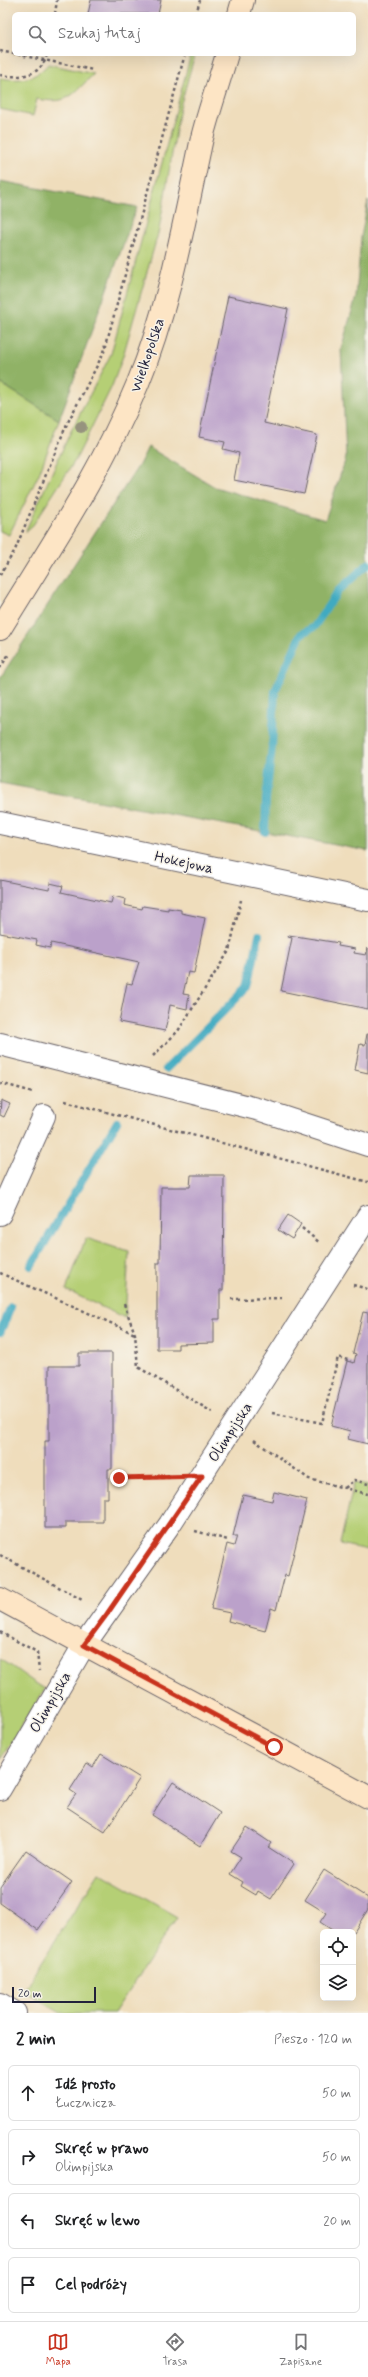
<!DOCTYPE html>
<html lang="pl">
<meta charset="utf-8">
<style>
:root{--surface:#fff;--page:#f6f6f6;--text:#202124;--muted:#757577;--line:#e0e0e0;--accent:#c8321e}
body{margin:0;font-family:Mynerve,sans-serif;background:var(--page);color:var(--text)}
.controls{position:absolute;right:12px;bottom:12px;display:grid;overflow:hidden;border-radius:6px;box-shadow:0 4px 16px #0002}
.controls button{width:36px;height:36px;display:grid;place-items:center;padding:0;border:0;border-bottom:1px solid var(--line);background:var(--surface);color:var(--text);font:20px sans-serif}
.scale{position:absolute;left:12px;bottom:10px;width:84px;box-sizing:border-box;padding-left:4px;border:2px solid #22223b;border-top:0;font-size:11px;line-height:14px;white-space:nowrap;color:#22223b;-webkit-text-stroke:3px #f7f3e8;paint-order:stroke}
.stop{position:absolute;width:12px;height:12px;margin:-9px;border:3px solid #c8321e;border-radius:50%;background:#fff}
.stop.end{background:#c8321e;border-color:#fff;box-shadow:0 1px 4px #0008}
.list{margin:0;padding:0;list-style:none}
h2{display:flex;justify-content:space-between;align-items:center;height:52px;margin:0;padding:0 16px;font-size:17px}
h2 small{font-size:13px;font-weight:400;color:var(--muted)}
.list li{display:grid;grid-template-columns:26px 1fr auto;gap:12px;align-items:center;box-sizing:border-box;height:56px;margin:0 8px 8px;padding:0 8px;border:1px solid var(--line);border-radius:6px}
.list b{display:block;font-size:15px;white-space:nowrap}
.list p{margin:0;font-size:13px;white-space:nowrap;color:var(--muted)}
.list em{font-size:13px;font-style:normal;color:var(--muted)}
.icon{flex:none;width:22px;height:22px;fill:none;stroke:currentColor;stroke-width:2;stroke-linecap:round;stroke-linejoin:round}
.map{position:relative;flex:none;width:368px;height:2013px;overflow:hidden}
.search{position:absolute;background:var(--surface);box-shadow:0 4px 16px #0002;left:12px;right:12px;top:12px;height:44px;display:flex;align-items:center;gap:10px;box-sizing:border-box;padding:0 14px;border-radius:6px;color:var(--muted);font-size:15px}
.sheet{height:308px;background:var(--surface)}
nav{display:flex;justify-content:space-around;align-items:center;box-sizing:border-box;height:56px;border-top:1px solid var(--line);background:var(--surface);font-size:11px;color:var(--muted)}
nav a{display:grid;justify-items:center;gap:2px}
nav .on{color:var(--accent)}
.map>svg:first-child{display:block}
</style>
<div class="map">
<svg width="368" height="2013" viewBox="0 0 368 2013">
<rect width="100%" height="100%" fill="#f7f3e8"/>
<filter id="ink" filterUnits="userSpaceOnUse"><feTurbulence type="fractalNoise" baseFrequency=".025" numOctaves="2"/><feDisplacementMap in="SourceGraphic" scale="8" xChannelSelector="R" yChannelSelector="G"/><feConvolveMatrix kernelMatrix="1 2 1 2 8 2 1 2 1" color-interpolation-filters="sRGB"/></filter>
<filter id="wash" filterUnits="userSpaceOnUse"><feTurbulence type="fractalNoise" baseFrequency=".012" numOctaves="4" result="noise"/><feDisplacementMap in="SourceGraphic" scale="16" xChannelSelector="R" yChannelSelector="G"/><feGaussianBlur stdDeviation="0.9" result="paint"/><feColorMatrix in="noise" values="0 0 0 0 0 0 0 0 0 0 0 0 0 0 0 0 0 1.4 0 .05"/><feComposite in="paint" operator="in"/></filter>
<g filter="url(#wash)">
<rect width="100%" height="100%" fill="#efddbc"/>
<path fill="#b5cf74" stroke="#6c7858" d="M 191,54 L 195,54 L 180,107 L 159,230 L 123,356 L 112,386 L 76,459 L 33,525 L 25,532 L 70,433 L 111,354 Z
M 48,64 L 94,74 C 71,95 70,105 37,99 L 33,116 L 0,109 L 0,78 C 19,81 35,80 48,64 Z
M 0,383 L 59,420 L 39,474 L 9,535 L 0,531 Z
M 86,1238 L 129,1252 L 125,1318 L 66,1290 Z
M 354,1483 L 368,1486 L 367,1550 L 340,1544 Z
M 0,1659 C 16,1668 29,1680 45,1689 L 0,1760 Z
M 99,1872 L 177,1917 L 114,2013 L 61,2013 L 23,1991 Z"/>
<path fill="#90b266" stroke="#596a50" d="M 0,181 L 137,207 L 59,420 L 0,383 Z
M 368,201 L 368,851 L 0,783 L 0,678 L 139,465 L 148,447 L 215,487 L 325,520 L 346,458 L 341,349 L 356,297 L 361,237 Z"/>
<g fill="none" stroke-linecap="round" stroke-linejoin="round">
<path stroke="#41aac1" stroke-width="8" d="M 265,832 L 266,799 L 272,747 L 275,691 L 301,634 L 314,627 L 338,591 L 368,564
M 166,1069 L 248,987 L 259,935
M 31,1266 L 117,1122
M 0,1333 L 11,1307"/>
</g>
<g id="blocks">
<path fill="#bba1ca" d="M 91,0 L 161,0 L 158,14 L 88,14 Z
M 228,296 L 288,309 L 264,423 L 317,435 L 304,494 L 234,480 L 239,453 L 223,449 L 225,442 L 199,437 Z
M 0,880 L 49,890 L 50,883 L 63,886 L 61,892 L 111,903 L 113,896 L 125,899 L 124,905 L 142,909 L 143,906 L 168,910 L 168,908 L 181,910 L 181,913 L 205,918 L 194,973 L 188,972 L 183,994 L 189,995 L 187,1009 L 170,1005 L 165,1031 L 119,1022 L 127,983 L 132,984 L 139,962 L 51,943 L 50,948 L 36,945 L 37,940 L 0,933 Z
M 289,935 L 339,943 L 338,946 L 355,949 L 354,953 L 366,955 L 368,948 L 368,1009 L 281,991 L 292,938 L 288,937 Z
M 367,1034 L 368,1034 L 368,1073 L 355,1070 L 360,1044 L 365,1045 Z
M 1,1100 L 10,1104 L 4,1117 L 0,1115 Z
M 191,1175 L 224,1175 L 223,1290 L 220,1290 L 220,1319 L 214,1319 L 214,1343 L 178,1344 L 178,1349 L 157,1349 L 157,1263 L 160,1263 L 161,1187 L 190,1187 Z
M 288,1215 L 301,1224 L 292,1239 L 278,1230 Z
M 363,1312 L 368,1313 L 368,1444 L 348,1439 L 350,1431 L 331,1426 L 347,1361 L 354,1363 L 356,1354 L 353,1353 Z
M 79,1353 L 112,1353 L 112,1469 L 108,1469 L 108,1498 L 103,1498 L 103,1522 L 66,1522 L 66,1528 L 45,1528 L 45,1441 L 49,1441 L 49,1366 L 79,1366 Z
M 274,1492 L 307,1500 L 288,1576 L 285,1575 L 276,1610 L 271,1608 L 265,1631 L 228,1621 L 230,1613 L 211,1609 L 227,1544 L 234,1546 L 237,1536 L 233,1536 L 243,1495 L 272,1501 Z
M 101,1754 L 140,1778 L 105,1832 L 67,1807 L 76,1794 L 70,1790 L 79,1776 L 87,1763 L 93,1767 Z
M 173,1782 L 220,1813 L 200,1846 L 152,1815 Z
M 247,1827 L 271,1843 L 268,1847 L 294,1864 L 271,1899 L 258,1891 L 256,1895 L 241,1886 L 243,1882 L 230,1874 L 241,1857 L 231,1851 Z
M 26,1850 L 72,1882 L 38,1930 L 0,1903 L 0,1887 Z
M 324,1870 L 368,1898 L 368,1909 L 354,1932 L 335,1932 L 320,1922 L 326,1913 L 305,1900 Z"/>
</g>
</g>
<g filter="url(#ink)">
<use href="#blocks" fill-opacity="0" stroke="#6a6368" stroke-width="1"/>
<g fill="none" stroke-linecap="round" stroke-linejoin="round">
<defs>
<path id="street" d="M 0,823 L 368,900
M 0,1044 L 261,1110 L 368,1145
M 0,1214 L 44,1116
M 0,1789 L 84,1645 L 170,1524 L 368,1216
M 0,2004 L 15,2013"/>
<path id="secondary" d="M 239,14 L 243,0
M 0,629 C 50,547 101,473 138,383 C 170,305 184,221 202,138 C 209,110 219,82 227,54
M 0,1599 L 368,1797"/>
</defs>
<use href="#street" stroke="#6a6368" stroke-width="24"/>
<use href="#secondary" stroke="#6a6368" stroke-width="24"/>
<path stroke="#6a6368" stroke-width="2.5" stroke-dasharray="3 3" stroke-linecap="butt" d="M 55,14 L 57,0
M 196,14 L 200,0
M 0,51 L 93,70
M 0,75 C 19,78 42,77 47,54
M 0,575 L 15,550 L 66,426 L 104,352 L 185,54
M 0,668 L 9,654
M 153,1056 L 178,1031 L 229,951 L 241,900
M 0,1083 L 33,1092
M 65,1101 L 368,1182
M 302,1228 L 320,1243
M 0,1273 L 135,1334
M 353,1285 L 368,1289
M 231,1299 L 285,1298
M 124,1304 L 135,1334 L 138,1367 L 212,1412
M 272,1413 L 322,1423 L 338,1357 L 351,1361
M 254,1440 L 309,1479 L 368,1494
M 119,1478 L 171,1477
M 345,1488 L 354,1480 L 368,1484
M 195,1531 L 228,1540
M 0,1555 L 84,1601
M 0,1632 L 37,1652 L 39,1671"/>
<use href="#street" stroke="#fff" stroke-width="22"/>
<use href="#secondary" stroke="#fde5c5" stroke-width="22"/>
</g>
<circle fill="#96937e" cx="81" cy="427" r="6"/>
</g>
<g fill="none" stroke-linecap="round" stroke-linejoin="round" filter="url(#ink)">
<path stroke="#c8321e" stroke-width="5" d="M 119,1478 L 202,1476 L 107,1614 L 84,1645 L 274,1747"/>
</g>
<g text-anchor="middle" stroke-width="3" stroke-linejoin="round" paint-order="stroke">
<g font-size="15" fill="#22223b" stroke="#f7f3e8">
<text transform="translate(147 355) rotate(-71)" y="5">Wielkopolska</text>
<text transform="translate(184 862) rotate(12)" y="5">Hokejowa</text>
<text transform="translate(230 1432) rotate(-57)" y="5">Olimpijska</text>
<text transform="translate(50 1702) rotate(-60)" y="5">Olimpijska</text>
</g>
</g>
</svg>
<div class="controls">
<button><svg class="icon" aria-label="locate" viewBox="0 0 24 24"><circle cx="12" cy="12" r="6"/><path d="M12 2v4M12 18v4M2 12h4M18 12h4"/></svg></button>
<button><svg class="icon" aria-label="layers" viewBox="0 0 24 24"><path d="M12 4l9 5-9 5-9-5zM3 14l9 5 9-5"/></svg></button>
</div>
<div class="scale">20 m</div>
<div class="stop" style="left:274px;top:1747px"></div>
<div class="stop end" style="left:119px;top:1478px"></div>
<div class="search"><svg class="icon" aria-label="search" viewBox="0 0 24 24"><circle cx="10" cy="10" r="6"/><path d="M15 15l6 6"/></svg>Szukaj tutaj</div>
</div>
<section class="sheet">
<h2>2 min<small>Pieszo · 120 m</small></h2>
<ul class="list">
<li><svg class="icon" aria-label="ahead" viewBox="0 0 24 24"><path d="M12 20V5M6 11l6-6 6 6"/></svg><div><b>Idź prosto</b><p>Łucznicza</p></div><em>50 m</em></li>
<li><svg class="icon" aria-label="right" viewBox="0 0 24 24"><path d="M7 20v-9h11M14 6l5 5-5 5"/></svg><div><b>Skręć w prawo</b><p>Olimpijska</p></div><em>50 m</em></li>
<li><svg class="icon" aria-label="left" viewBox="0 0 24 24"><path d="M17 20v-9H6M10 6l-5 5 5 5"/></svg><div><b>Skręć w lewo</b></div><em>20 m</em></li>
<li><svg class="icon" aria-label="arrive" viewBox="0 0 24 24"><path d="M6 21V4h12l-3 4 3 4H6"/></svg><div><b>Cel podróży</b></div></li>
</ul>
</section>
<nav>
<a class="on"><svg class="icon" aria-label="map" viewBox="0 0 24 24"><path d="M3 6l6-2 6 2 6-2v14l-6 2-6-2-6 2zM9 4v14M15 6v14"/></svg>Mapa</a>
<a><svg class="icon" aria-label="directions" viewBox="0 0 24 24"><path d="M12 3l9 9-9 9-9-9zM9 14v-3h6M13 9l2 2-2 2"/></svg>Trasa</a>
<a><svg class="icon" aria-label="saved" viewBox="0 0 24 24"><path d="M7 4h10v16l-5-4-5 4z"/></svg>Zapisane</a>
</nav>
